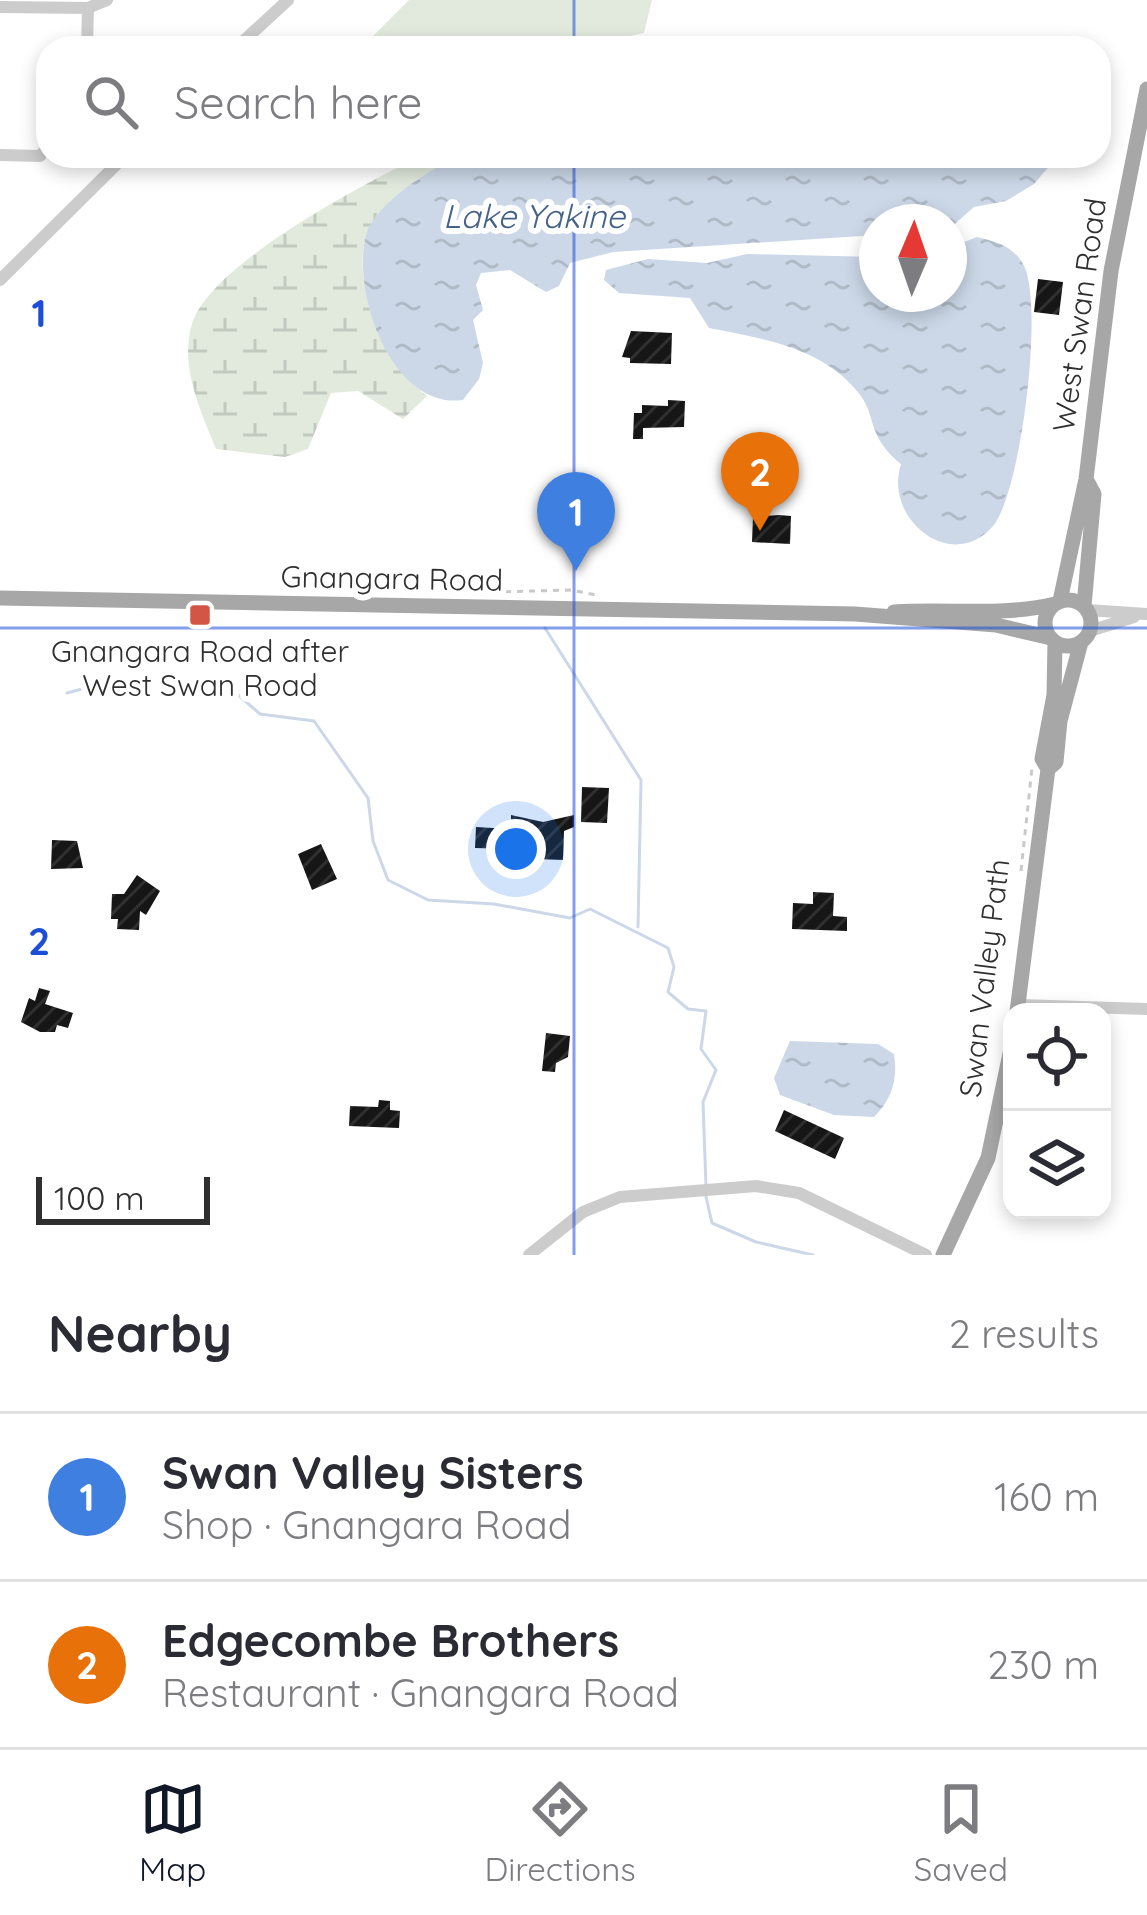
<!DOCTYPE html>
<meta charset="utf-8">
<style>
:root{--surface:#fff;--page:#f7f7f7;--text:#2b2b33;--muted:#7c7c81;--line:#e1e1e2;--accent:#111827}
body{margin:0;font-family:Quicksand,sans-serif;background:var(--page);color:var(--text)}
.controls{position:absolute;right:36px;bottom:36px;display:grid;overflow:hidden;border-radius:24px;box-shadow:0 6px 18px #0003}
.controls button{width:108px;height:108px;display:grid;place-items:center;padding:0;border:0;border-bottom:3px solid var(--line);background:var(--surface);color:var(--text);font:60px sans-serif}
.compass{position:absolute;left:859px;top:204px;width:108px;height:108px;border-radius:50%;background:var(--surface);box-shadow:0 6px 18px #0003;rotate:2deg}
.scale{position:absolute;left:36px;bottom:30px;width:174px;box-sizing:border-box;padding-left:12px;border:6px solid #2f2f2f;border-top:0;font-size:33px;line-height:42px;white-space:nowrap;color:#2f2f2f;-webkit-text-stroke:9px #fff;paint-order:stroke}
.you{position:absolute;left:516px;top:849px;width:42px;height:42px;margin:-30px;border:9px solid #fff;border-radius:50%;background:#1a73e8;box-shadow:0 0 0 18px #1a73e833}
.badge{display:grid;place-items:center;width:78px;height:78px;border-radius:50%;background:var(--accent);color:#fff;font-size:39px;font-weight:700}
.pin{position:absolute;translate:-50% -99px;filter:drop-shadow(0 3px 6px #0008)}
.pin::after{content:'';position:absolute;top:63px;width:42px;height:36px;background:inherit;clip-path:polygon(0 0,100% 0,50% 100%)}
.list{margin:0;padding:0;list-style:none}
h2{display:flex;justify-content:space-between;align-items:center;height:156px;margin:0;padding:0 48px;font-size:51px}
h2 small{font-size:39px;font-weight:400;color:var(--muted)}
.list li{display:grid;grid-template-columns:78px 1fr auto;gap:36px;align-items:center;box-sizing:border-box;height:168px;padding:0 48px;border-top:3px solid var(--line)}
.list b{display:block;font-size:45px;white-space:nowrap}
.list p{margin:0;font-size:39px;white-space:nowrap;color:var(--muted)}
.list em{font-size:39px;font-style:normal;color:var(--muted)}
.icon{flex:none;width:66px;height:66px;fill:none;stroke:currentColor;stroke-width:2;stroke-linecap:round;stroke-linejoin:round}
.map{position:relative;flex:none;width:1147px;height:1255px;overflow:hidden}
.search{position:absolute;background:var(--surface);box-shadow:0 6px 18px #0003;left:36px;right:36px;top:36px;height:132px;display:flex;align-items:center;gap:30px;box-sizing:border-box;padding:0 42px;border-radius:36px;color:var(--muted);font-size:45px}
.sheet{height:492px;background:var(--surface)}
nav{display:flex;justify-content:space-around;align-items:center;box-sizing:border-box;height:168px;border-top:3px solid var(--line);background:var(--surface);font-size:33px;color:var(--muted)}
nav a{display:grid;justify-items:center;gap:6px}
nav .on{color:var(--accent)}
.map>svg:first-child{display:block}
</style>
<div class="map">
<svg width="1147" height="1255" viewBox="0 0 1147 1255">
<defs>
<pattern id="wetland-marsh" width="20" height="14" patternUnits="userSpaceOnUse" patternTransform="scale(3)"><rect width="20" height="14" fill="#e2eade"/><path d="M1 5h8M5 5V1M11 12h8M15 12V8" fill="none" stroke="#c2c9bf"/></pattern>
<pattern id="water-ripples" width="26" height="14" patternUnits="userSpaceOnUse" patternTransform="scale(3)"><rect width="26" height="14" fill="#ccd8e8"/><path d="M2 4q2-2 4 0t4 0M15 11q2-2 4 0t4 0" fill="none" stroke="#b0bac7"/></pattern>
<pattern id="building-hatch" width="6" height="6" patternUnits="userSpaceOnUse" patternTransform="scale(3)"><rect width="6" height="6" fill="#161616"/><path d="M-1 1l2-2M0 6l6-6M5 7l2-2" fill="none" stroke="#303030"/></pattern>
</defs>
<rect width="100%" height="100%" fill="#fff"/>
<path fill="url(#wetland-marsh)" d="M 421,156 L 457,156 C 428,174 387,196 370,227 C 345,275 388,367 427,396 L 403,419 L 358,391 L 331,393 L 308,449 L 285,457 L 216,449 C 201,411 179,367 192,324 C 210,264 365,183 421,156 Z"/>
<path fill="#e2eade" d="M 409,0 L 652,0 L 644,33 L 578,48 L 361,48 Z"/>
<path fill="url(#water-ripples)" d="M 457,156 L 1058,156 L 1034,184 L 1006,201 L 974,207 L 949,229 L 949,222 L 877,222 L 877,235 L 613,252 L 570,263 L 559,286 L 546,292 L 510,270 L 481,273 L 476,285 L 483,310 L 473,320 L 483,363 L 479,379 L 463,400 C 392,410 351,293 366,235 C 376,202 428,172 457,156 Z
M 977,237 C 996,242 1012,245 1023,264 C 1045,301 1021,493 993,526 C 952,574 883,519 901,464 C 864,433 879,417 857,391 C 821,347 760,338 709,328 L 690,298 L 619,293 L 604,280 L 606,270 L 648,259 L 707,263 L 747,254 L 877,257 L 877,294 L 949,294 L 949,248 Z
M 790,1041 L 878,1044 L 894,1054 C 898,1079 892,1099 874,1117 L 834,1115 L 780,1095 L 774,1078 Z"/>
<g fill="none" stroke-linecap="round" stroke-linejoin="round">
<path stroke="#ccd8e8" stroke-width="3" d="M 545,628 L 641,780 L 638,927
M 67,693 L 97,685 L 199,680 L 236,693 L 260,714 L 314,721 L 368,798 L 373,841 L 388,880 L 428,900 L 494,904 L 570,918 L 590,909 L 668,948 L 674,967 L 668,992 L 688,1009 L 706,1011 L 701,1049 L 716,1070 L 703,1102 L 706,1187
M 706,1197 L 712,1223 L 756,1242 L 813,1255"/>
</g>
<path fill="url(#building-hatch)" d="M 1038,279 L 1063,282 L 1059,315 L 1034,312 Z
M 631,331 L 672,333 L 671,364 L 630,363 L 630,358 L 622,357 Z
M 668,400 L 685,401 L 684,427 L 643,428 L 643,439 L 633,439 L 634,413 L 642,413 L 642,405 L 668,406 Z
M 779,515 L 791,516 L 790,544 L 752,542 L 753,517 Z
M 582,787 L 609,788 L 607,823 L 581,822 Z
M 511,815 L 543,822 L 574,815 L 574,827 L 564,831 L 563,860 L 510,858 L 511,849 L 475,848 L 476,827 L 511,829 Z
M 52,840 L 77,841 L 83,868 L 51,869 Z
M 321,844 L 337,879 L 312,890 L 298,854 Z
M 137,875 L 160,891 L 146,915 L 140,911 L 139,930 L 117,929 L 118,919 L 111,919 L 112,894 L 124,894 Z
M 813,892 L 834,893 L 833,916 L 847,917 L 847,931 L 792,929 L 793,903 L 813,904 Z
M 39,988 L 50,991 L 45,1004 L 73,1013 L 68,1028 L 57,1025 L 55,1032 L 40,1032 L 21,1022 L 29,998 L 35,1001 Z
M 546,1033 L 570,1036 L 568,1057 L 556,1063 L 555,1072 L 542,1071 Z
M 379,1100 L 390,1101 L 390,1110 L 400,1111 L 399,1128 L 349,1126 L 350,1106 L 378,1107 Z
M 784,1110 L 844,1138 L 835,1159 L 775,1131 Z"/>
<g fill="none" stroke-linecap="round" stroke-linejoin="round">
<path stroke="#c9c9c9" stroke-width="3" stroke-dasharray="6 6" stroke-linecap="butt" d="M 457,593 L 571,590 L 596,595
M 1021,871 L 1032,768"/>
<path stroke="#ccc" stroke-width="12" d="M 0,7 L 88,8 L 107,0
M 87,48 L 88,8
M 236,48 L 288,0
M 0,155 L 40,156 L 48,147
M 0,280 L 125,156
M 1087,610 L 1147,614
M 1090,631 L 1134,617
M 1018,1005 L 1147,1009
M 529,1255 L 583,1212 L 620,1197 L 756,1186 L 799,1193 L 926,1255"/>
<path stroke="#a7a7a7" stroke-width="15" d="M 0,598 L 855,614 L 996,625 L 1051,638
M1045 623a23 23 0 1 1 46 0a23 23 0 1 1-46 0Z
M 1060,601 L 1086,479 L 1111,271 L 1147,89
M 1084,606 L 1094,494 L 1086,479
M 894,612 C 950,608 1000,617 1055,604
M 1048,769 L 1042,759 L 1054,695 L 1055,642
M 1017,1012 L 1048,769 L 1056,762 L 1060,721 L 1081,642
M 943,1255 L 988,1158 L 1012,1044"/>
</g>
<path fill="none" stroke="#1d4ed8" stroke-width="3" stroke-opacity="0.55" d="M 574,0 L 574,48M 574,156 L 574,1255M 0,628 L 1147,628"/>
<rect fill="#d25545" stroke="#fff" stroke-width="4.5" x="188" y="603" width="24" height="24" rx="6"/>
<g text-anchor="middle" stroke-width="12" stroke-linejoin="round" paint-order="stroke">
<g font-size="30" fill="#2f2f2f" stroke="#fff">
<text transform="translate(1080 315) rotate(-82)" y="10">West Swan Road</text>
<text transform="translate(392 579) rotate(1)" y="10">Gnangara Road</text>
<text transform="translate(985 978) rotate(-83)" y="10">Swan Valley Path</text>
</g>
<g font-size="30" fill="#2f2f2f" stroke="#fff">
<text x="200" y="662">Gnangara Road after<tspan x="200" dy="34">West Swan Road</tspan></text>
</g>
<g font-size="33" font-style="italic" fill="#456288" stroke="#fff">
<text x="534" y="228">Lake Yakine</text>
</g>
</g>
<g font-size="39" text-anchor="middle" font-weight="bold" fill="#1d4ed8" stroke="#fff" stroke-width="12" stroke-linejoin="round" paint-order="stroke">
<text x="39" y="327">1</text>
<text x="39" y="955">2</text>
</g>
</svg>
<div class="controls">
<button><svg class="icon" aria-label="locate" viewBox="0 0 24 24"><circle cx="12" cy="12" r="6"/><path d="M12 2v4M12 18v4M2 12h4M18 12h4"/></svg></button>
<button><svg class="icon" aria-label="layers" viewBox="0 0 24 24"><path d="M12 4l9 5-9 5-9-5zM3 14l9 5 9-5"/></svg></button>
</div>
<svg class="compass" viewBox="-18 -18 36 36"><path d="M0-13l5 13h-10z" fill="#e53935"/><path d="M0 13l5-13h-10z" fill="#7c7c81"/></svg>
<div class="scale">100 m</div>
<div class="you"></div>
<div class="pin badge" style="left:576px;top:571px;background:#3f7fe0">1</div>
<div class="pin badge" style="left:760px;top:531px;background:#e8710a">2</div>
<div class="search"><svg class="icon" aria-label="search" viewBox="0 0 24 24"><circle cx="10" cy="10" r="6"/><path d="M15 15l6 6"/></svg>Search here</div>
</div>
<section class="sheet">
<h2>Nearby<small>2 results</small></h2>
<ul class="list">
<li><span class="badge" style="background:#3f7fe0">1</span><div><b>Swan Valley Sisters</b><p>Shop · Gnangara Road</p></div><em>160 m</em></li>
<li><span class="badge" style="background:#e8710a">2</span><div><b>Edgecombe Brothers</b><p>Restaurant · Gnangara Road</p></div><em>230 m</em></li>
</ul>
</section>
<nav>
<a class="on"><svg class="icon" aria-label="map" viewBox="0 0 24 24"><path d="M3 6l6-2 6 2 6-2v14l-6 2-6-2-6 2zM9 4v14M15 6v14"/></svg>Map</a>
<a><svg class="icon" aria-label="directions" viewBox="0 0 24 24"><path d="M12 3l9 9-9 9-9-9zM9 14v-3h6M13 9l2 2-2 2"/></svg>Directions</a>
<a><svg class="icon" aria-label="saved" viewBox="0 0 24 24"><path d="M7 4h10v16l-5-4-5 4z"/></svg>Saved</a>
</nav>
